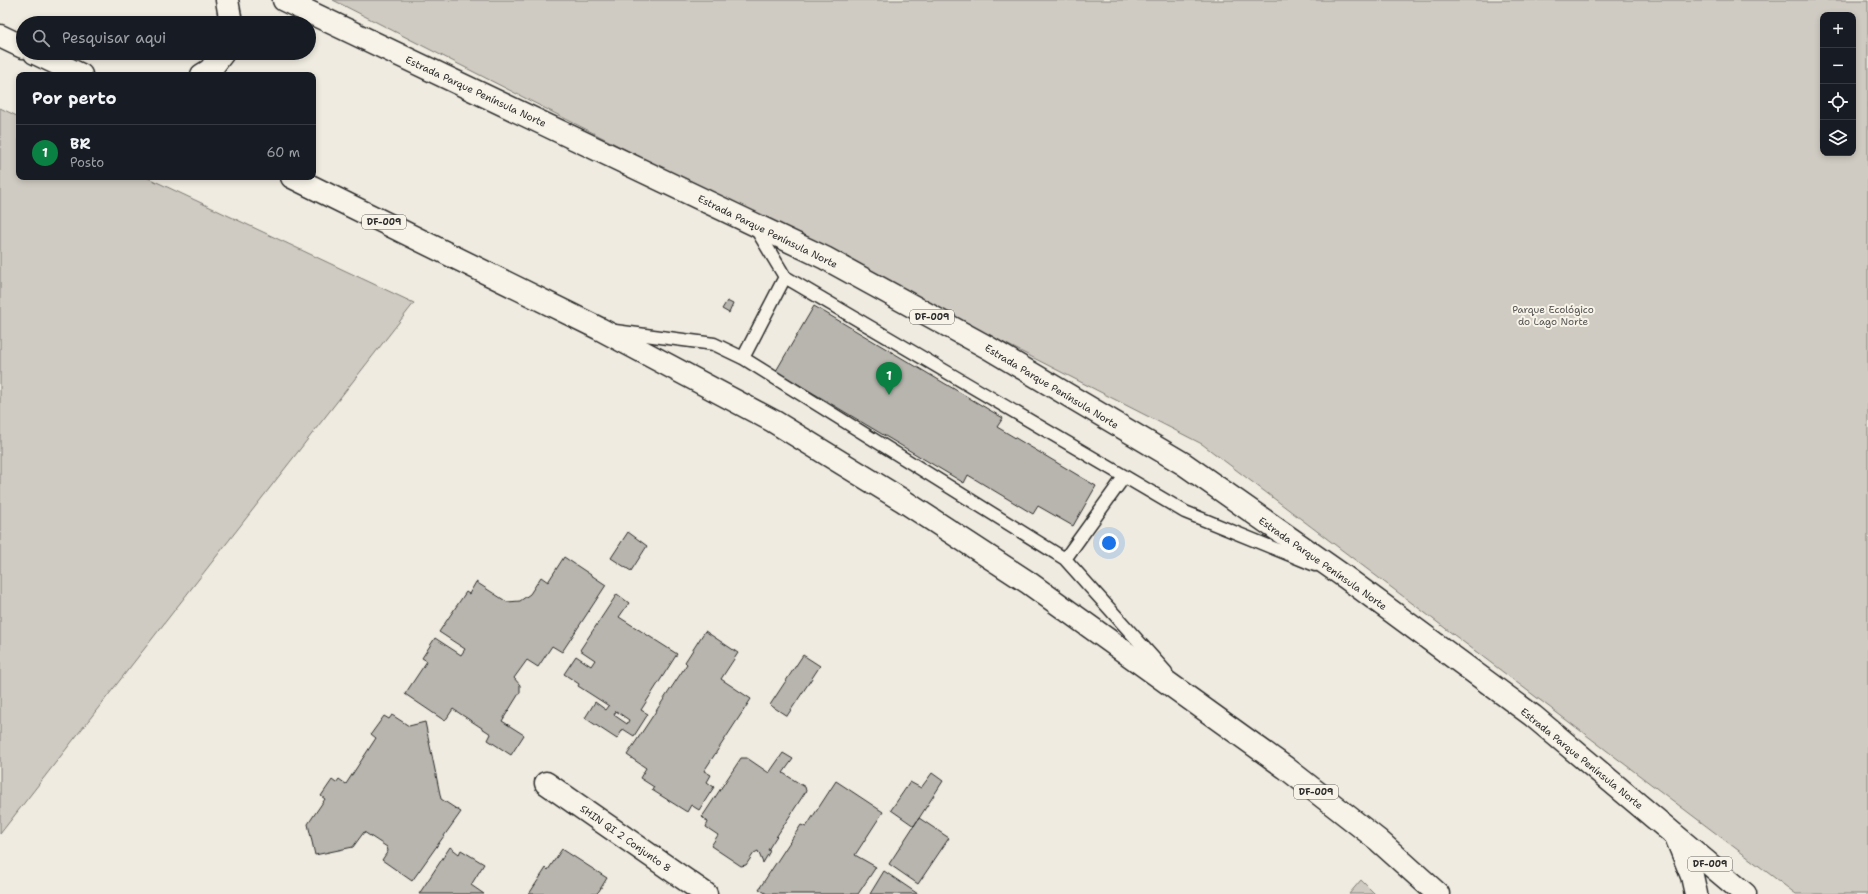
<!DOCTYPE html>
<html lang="pt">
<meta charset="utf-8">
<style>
:root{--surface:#171b24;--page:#242831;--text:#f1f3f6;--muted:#9ea1a6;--line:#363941;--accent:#0b8043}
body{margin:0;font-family:"Shantell Sans",sans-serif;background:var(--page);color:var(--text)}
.controls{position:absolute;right:12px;top:12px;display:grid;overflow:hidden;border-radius:8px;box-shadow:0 2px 6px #0003}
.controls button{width:36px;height:36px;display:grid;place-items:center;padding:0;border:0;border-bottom:1px solid var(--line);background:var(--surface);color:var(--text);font:20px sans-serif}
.you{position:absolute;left:1109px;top:543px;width:14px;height:14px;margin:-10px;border:3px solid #fff;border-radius:50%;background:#1a73e8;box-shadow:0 0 0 6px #1a73e833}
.badge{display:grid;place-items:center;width:26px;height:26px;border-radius:50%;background:var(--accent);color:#fff;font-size:13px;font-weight:700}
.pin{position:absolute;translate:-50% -33px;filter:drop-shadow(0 1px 2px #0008)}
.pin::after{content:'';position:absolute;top:21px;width:14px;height:12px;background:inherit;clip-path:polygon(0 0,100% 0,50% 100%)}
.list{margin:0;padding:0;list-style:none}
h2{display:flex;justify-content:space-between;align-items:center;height:52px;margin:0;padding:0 16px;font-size:17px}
h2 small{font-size:13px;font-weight:400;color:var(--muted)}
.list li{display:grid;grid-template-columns:26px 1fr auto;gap:12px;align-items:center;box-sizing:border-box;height:56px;padding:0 16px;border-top:1px solid var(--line)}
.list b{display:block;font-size:15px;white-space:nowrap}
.list p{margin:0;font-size:13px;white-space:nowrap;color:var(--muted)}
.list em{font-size:13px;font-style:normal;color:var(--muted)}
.icon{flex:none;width:22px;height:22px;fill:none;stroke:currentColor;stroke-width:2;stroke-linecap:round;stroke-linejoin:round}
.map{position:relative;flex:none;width:1868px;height:894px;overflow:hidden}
.search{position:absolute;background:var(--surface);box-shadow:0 2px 6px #0003;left:16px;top:16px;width:300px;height:44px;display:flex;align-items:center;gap:10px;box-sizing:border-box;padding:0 14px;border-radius:22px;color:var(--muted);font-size:15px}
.panel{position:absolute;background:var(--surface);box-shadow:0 2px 6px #0003;left:16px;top:72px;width:300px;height:108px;border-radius:8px}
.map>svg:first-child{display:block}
</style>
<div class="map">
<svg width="1868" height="894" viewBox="0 0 1868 894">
<rect width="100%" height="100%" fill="#efebe0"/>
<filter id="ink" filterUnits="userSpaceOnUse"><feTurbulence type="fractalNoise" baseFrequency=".025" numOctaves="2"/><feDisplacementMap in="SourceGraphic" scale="8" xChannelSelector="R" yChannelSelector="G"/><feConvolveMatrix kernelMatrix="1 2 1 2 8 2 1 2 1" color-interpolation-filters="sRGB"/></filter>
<g filter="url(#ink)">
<path fill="#cfcbc2" stroke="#7d7b76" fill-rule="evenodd" d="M 333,0 L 1868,0 L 1868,894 L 1796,894 L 1202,444 ZM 1823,15 L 1853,15 L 1853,153 L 1823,153 Z
M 0,108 L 19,117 L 19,177 L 146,177 L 414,303 L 0,834 Z
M 1361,880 L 1375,894 L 1349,894 Z"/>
<path fill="#b8b5ae" stroke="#2b2b2b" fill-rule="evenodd" d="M 727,301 L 733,304 L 729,313 L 722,309 Z
M 814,306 L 1003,418 L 997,427 L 1096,486 L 1073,526 L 1038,506 L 1033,514 L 968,475 L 964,483 L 776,371 Z
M 628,532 L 647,546 L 631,571 L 611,558 Z
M 564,557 L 606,585 L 562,652 L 552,646 L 538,667 L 527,660 L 514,678 L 520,685 L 520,692 L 502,721 L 524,735 L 511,755 L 488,740 L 491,734 L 453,709 L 445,721 L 405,694 L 427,661 L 422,658 L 435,638 L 461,655 L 465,649 L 439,632 L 466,592 L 469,594 L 476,582 L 507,602 L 520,601 L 530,594 L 541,577 L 548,582 Z
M 617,594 L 629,603 L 619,617 L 677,654 L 641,710 L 648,714 L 634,736 L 623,729 L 617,739 L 585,718 L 595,702 L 606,710 L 609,706 L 578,686 L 579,684 L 564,674 L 576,656 L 591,666 L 595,660 L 580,650 ZM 616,711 L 629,720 L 627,724 L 614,715 Z
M 705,631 L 738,653 L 721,679 L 751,699 L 704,771 L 711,775 L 707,782 L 714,787 L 699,810 L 691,805 L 687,812 L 652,790 L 654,787 L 640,778 L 646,768 L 627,755 L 687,664 L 685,662 Z
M 803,655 L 820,666 L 787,716 L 770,705 Z
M 392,715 L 409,726 L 425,722 L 441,799 L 461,812 L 412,881 L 382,860 L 388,851 L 387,847 L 364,832 L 353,847 L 315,855 L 308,824 L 325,799 L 321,796 L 332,780 L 336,783 L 339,779 L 346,784 L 376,738 L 371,734 L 384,716 L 389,719 Z
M 783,753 L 793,759 L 783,773 L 805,787 L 806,791 L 771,845 L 768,850 L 770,851 L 763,863 L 758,851 L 754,853 L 746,865 L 741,866 L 711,846 L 718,835 L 706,827 L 708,822 L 702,817 L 741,758 L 747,758 L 769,773 Z
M 932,773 L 943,781 L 914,826 L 891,810 L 910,782 L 921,788 Z
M 836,781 L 883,812 L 855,855 L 876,867 L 858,894 L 767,894 L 759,889 L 801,825 L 806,827 Z
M 919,818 L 949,838 L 918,884 L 889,864 Z
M 450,847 L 459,854 L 461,850 L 484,864 L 471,885 L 484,894 L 419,894 Z
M 562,849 L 607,878 L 599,891 L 596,894 L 529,894 L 546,868 L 548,870 Z
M 884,871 L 918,894 L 870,894 Z"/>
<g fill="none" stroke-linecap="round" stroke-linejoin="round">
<defs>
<path id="lane" d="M 755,227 L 785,277 L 1185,512 L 1315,565
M 615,331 L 714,344 L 743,358 L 1065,559 L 1166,672
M 743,358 L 785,277
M 1065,559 L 1124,477"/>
<path id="street" d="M 546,783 L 706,894"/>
<path id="primary" d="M 227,0 L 231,23
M 284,0 L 825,258 L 987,347 L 1184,464 L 1345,577 L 1533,716 L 1745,894
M 0,36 L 23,47
M 35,53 L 81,75
M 202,75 L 210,70 L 223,53
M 292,177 L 600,329 L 773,421 L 902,500 L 1029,583 L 1286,768 L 1378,840 L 1438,894
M 1677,839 L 1692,876 L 1696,894"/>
</defs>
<use href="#lane" stroke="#2b2b2b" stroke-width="15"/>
<use href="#street" stroke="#2b2b2b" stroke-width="25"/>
<use href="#primary" stroke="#2b2b2b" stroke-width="25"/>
<use href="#lane" stroke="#f7f3e8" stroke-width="12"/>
<use href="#street" stroke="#f7f3e8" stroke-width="22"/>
<use href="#primary" stroke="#f7f3e8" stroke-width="22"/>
</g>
</g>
<g text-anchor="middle" stroke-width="4" stroke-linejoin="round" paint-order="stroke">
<g fill="#f7f3e8" stroke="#686764" stroke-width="1">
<rect x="362" y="215" width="44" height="14" rx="3"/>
<rect x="910" y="310" width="44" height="14" rx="3"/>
<rect x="1294" y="785" width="44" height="14" rx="3"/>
<rect x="1688" y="857" width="44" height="14" rx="3"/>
</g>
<g font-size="9" font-weight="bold" fill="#2b2b2b">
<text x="384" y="225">DF-009</text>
<text x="932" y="320">DF-009</text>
<text x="1316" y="795">DF-009</text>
<text x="1710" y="867">DF-009</text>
</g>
<g font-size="10" fill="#2b2b2b" stroke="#f7f3e8">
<text transform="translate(476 91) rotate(25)" y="4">Estrada Parque Península Norte</text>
<text transform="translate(768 231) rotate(26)" y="4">Estrada Parque Península Norte</text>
<text transform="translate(1052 386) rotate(31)" y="4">Estrada Parque Península Norte</text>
<text transform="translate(1323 563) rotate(35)" y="4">Estrada Parque Península Norte</text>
<text transform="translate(1582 758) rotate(39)" y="4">Estrada Parque Península Norte</text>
<text transform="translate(626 838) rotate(35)" y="4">SHIN QI 2 Conjunto 8</text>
</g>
<g font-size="10" fill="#545351" stroke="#f7f3e8">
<text x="1553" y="313">Parque Ecológico<tspan x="1553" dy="12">do Lago Norte</tspan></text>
</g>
</g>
</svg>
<div class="controls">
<button>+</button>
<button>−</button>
<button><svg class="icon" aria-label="locate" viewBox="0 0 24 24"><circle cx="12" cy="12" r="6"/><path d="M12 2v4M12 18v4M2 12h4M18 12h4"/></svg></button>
<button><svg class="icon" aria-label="layers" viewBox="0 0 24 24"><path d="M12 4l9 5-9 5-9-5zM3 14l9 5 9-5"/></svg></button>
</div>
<div class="you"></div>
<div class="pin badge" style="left:889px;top:395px">1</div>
<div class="search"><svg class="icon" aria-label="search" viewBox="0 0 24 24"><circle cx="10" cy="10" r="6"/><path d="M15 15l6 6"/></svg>Pesquisar aqui</div>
<section class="panel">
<h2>Por perto<small></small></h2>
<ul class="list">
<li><span class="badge">1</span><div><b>BR</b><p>Posto</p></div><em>60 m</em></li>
</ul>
</section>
</div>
